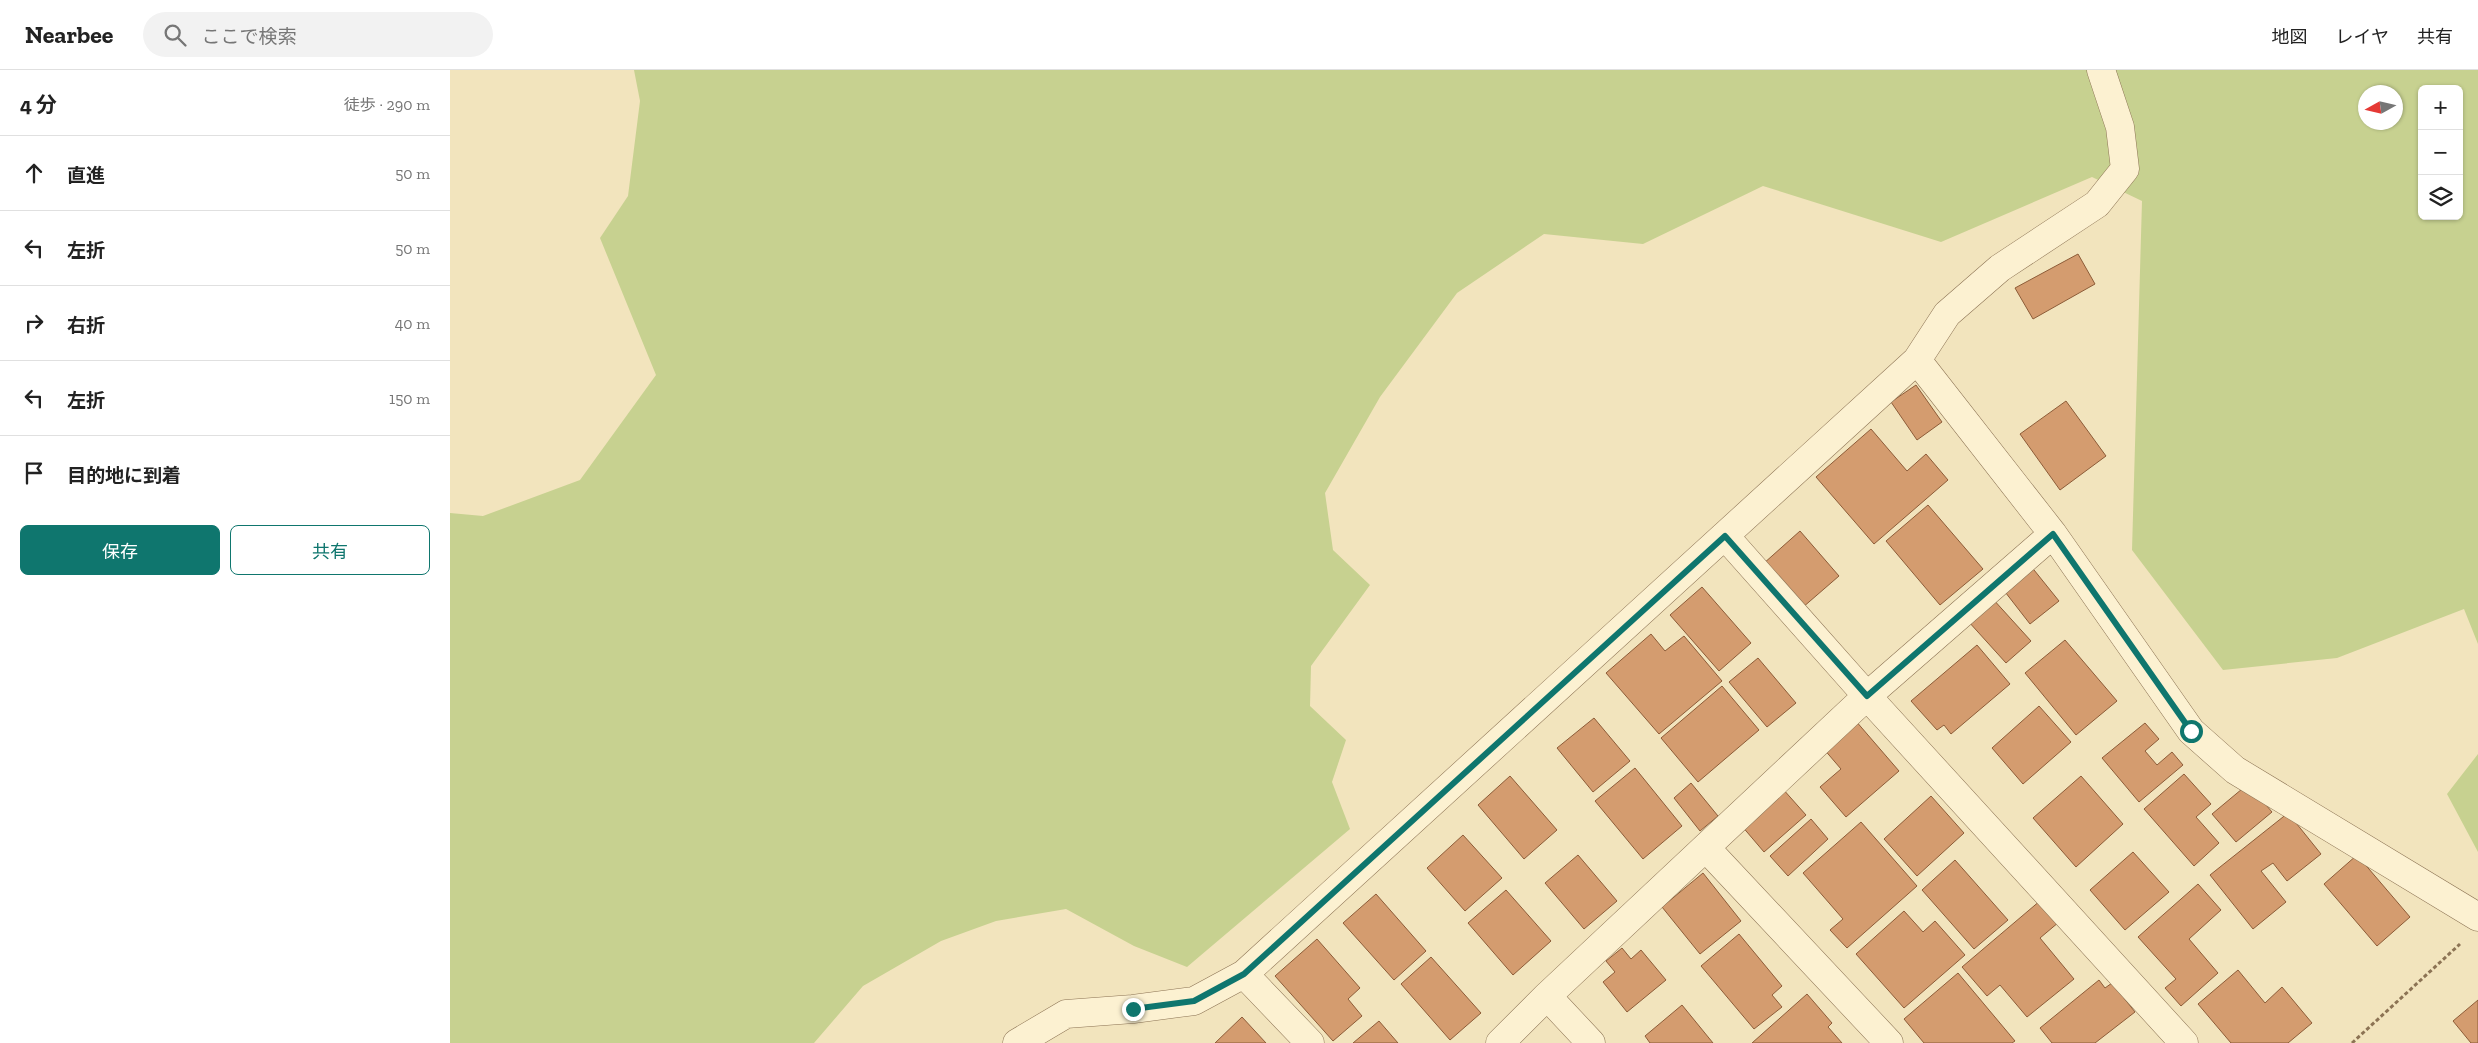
<!DOCTYPE html>
<html lang="ja">
<meta charset="utf-8">
<style>
:root{--surface:#fff;--page:#f2f2f2;--text:#222;--muted:#767676;--line:#e0e0e0;--accent:#0f766e}
body{margin:0;font-family:"Zilla Slab","Noto Sans JP",serif;background:var(--page);color:var(--text)}
.controls{position:absolute;right:15px;top:15px;display:grid;overflow:hidden;border-radius:8px;box-shadow:0 1px 4px #0004}
.controls button{width:45px;height:45px;display:grid;place-items:center;padding:0;border:0;border-bottom:1px solid var(--line);background:var(--surface);color:var(--text);font:25px sans-serif}
.compass{position:absolute;left:1908px;top:15px;width:45px;height:45px;border-radius:50%;background:var(--surface);box-shadow:0 1px 4px #0004;rotate:262deg}
.stop{position:absolute;width:15px;height:15px;margin:-11px;border:4px solid #0f766e;border-radius:50%;background:#fff}
.stop.end{background:#0f766e;border-color:#fff;box-shadow:0 1px 5px #0008}
.list{margin:0;padding:0;list-style:none}
h2{display:flex;justify-content:space-between;align-items:center;height:65px;margin:0;padding:0 20px;font-size:21px}
h2 small{font-size:16px;font-weight:400;color:var(--muted)}
.list li{display:grid;grid-template-columns:32px 1fr auto;gap:15px;align-items:center;box-sizing:border-box;height:75px;padding:0 20px;border-top:1px solid var(--line)}
.list b{display:block;font-size:19px;white-space:nowrap}
.list em{font-size:16px;font-style:normal;color:var(--muted)}
.actions{display:flex;gap:10px;padding:15px 20px}
.actions a{flex:1;padding:11px 0;border:1px solid var(--accent);border-radius:8px;text-align:center;font-size:18px;color:var(--accent)}
.actions .main{background:var(--accent);color:#fff}
.icon{flex:none;width:28px;height:28px;fill:none;stroke:currentColor;stroke-width:2;stroke-linecap:round;stroke-linejoin:round}
.map{position:relative;flex:none;width:2028px;height:973px;overflow:hidden}
header{display:flex;align-items:center;gap:30px;box-sizing:border-box;height:70px;padding:0 25px;background:var(--surface);border-bottom:1px solid var(--line)}
header strong{font-size:24px}
nav{display:flex;gap:28px;margin-inline-start:auto;font-size:18px}
.search{width:350px;height:45px;background:var(--page);display:flex;align-items:center;gap:12px;box-sizing:border-box;padding:0 18px;border-radius:28px;color:var(--muted);font-size:19px}
main{display:flex}
aside{flex:1;background:var(--surface)}
.map>svg:first-child{display:block}
</style>
<header>
<strong>Nearbee</strong>
<div class="search"><svg class="icon" aria-label="search" viewBox="0 0 24 24"><circle cx="10" cy="10" r="6"/><path d="M15 15l6 6"/></svg>ここで検索</div>
<nav><a>地図</a><a>レイヤ</a><a>共有</a></nav>
</header>
<main>
<aside>
<h2>4 分<small>徒歩 · 290 m</small></h2>
<ul class="list">
<li><svg class="icon" aria-label="ahead" viewBox="0 0 24 24"><path d="M12 20V5M6 11l6-6 6 6"/></svg><div><b>直進</b></div><em>50 m</em></li>
<li><svg class="icon" aria-label="left" viewBox="0 0 24 24"><path d="M17 20v-9H6M10 6l-5 5 5 5"/></svg><div><b>左折</b></div><em>50 m</em></li>
<li><svg class="icon" aria-label="right" viewBox="0 0 24 24"><path d="M7 20v-9h11M14 6l5 5-5 5"/></svg><div><b>右折</b></div><em>40 m</em></li>
<li><svg class="icon" aria-label="left" viewBox="0 0 24 24"><path d="M17 20v-9H6M10 6l-5 5 5 5"/></svg><div><b>左折</b></div><em>150 m</em></li>
<li><svg class="icon" aria-label="arrive" viewBox="0 0 24 24"><path d="M6 21V4h12l-3 4 3 4H6"/></svg><div><b>目的地に到着</b></div></li>
</ul>
<div class="actions"><a class="main">保存</a><a>共有</a></div>
</aside>
<div class="map">
<svg width="2028" height="973" viewBox="0 0 2028 973">
<rect width="100%" height="100%" fill="#f2e4bd"/>
<path fill="#c7d190" fill-rule="evenodd" d="M 184,0 L 2028,0 L 2028,574 L 2014,539 L 1887,588 L 1773,600 L 1682,480 L 1692,131 L 1642,107 L 1491,172 L 1313,116 L 1193,174 L 1094,164 L 1007,223 L 930,327 L 875,423 L 883,480 L 920,515 L 861,596 L 860,636 L 896,670 L 882,712 L 900,759 L 737,897 L 684,876 L 616,839 L 546,851 L 491,871 L 413,916 L 364,973 L 0,973 L 0,443 L 33,446 L 130,410 L 206,305 L 150,168 L 178,126 L 190,31 ZM 1972,19 L 2009,19 L 2009,146 L 1972,146 ZM 1916,22 L 1946,22 L 1946,52 L 1916,52 Z
M 2028,684 L 2028,782 L 1997,724 Z"/>
<path fill="#d49c6f" stroke="#8d5c38" d="M 1628,184 L 1645,214 L 1583,249 L 1565,218 Z
M 1466,315 L 1492,352 L 1467,370 L 1441,332 Z
M 1616,331 L 1656,386 L 1610,420 L 1570,364 Z
M 1421,359 L 1457,401 L 1476,384 L 1498,410 L 1424,474 L 1366,407 Z
M 1478,435 L 1533,499 L 1490,535 L 1436,471 Z
M 1350,461 L 1389,506 L 1352,538 L 1313,494 Z
M 1580,495 L 1609,531 L 1580,554 L 1552,518 Z
M 1252,517 L 1301,573 L 1269,601 L 1220,545 Z
M 1542,528 L 1581,571 L 1556,593 L 1518,551 Z
M 1201,564 L 1215,581 L 1234,566 L 1272,611 L 1209,664 L 1156,603 Z
M 1615,570 L 1667,631 L 1626,665 L 1575,603 Z
M 1527,575 L 1560,614 L 1501,664 L 1494,655 L 1487,660 L 1461,631 Z
M 1308,588 L 1346,633 L 1317,657 L 1279,612 Z
M 1272,616 L 1309,660 L 1248,712 L 1211,668 Z
M 1589,636 L 1621,672 L 1573,714 L 1542,678 Z
M 1144,648 L 1180,691 L 1143,722 L 1107,678 Z
M 1405,650 L 1449,701 L 1396,747 L 1370,717 L 1391,699 L 1373,678 Z
M 1695,653 L 1709,669 L 1695,681 L 1707,695 L 1722,682 L 1733,695 L 1689,732 L 1652,688 Z
M 1185,698 L 1232,756 L 1193,789 L 1145,731 Z
M 1734,704 L 1761,734 L 1746,747 L 1769,773 L 1744,796 L 1694,739 Z
M 1060,706 L 1107,760 L 1074,789 L 1028,735 Z
M 1631,706 L 1673,754 L 1626,797 L 1583,748 Z
M 1241,713 L 1268,746 L 1250,761 L 1224,728 Z
M 1798,714 L 1822,742 L 1786,772 L 1762,744 Z
M 1332,718 L 1356,745 L 1314,782 L 1291,755 Z
M 1481,726 L 1514,763 L 1467,806 L 1434,769 Z
M 1838,743 L 1871,784 L 1837,811 L 1823,793 L 1811,801 L 1836,832 L 1803,859 L 1760,805 Z
M 1361,749 L 1378,769 L 1338,806 L 1320,786 Z
M 1411,752 L 1467,816 L 1397,878 L 1380,860 L 1393,849 L 1353,803 Z
M 1013,765 L 1052,808 L 1015,841 L 977,798 Z
M 1683,782 L 1719,822 L 1675,860 L 1640,820 Z
M 1128,785 L 1167,831 L 1134,859 L 1095,813 Z
M 1907,785 L 1960,847 L 1927,876 L 1874,814 Z
M 1505,790 L 1558,850 L 1524,879 L 1472,820 Z
M 1253,803 L 1291,851 L 1250,884 L 1212,837 Z
M 1748,814 L 1771,840 L 1739,869 L 1768,903 L 1731,936 L 1715,918 L 1726,909 L 1688,867 Z
M 1056,820 L 1101,871 L 1063,905 L 1018,853 Z
M 926,824 L 976,881 L 944,910 L 893,853 Z
M 1591,830 L 1609,852 L 1590,868 L 1624,909 L 1577,947 L 1550,915 L 1537,926 L 1512,897 Z
M 1454,841 L 1473,862 L 1485,851 L 1515,885 L 1454,938 L 1406,884 Z
M 1289,864 L 1332,916 L 1322,925 L 1332,937 L 1304,959 L 1251,896 Z
M 867,869 L 910,918 L 898,929 L 912,946 L 883,971 L 825,906 Z
M 1172,878 L 1181,889 L 1191,880 L 1216,910 L 1177,942 L 1153,912 L 1165,902 L 1156,891 Z
M 981,887 L 1031,943 L 1000,970 L 951,914 Z
M 1788,900 L 1815,933 L 1832,917 L 1862,953 L 1838,973 L 1781,973 L 1748,934 Z
M 1508,903 L 1565,971 L 1562,973 L 1474,973 L 1454,949 Z
M 1649,910 L 1655,918 L 1662,913 L 1685,942 L 1645,973 L 1602,973 L 1590,958 Z
M 1357,924 L 1382,953 L 1378,957 L 1392,973 L 1302,973 Z
M 2028,930 L 2028,973 L 2021,973 L 2003,951 Z
M 1232,935 L 1263,973 L 1200,973 L 1195,966 Z
M 792,947 L 816,973 L 765,973 Z
M 929,951 L 948,973 L 903,973 Z"/>
<g fill="none" stroke-linecap="round" stroke-linejoin="round">
<defs>
<path id="minor" d="M 1467,290 L 1603,464 L 1741,661 L 1785,700 L 2028,847
M 1275,466 L 1417,626 L 1734,973
M 1256,778 L 1439,973
M 794,904 L 860,973
M 1097,926 L 1141,973
M 567,973 L 616,944 L 683,939 L 744,931 L 794,904 L 1467,290 L 1497,244 L 1550,198 L 1647,134 L 1675,99 L 1670,57 L 1651,0
M 1050,973 L 1097,926 L 1417,626 L 1603,464"/>
</defs>
<use href="#minor" stroke="#8c7354" stroke-width="29"/>
<path stroke="#8c7354" stroke-width="3" stroke-dasharray="4 2.5" stroke-linecap="butt" d="M 1902,973 L 2010,874"/>
<use href="#minor" stroke="#fcf1d1" stroke-width="28"/>
</g>
<g fill="none" stroke-linecap="round" stroke-linejoin="round">
<path stroke="#0f766e" stroke-width="6" d="M 683,939 L 744,931 L 794,904 L 1275,466 L 1417,626 L 1603,464 L 1741,661"/>
</g>
</svg>
<div class="controls">
<button>+</button>
<button>−</button>
<button><svg class="icon" aria-label="layers" viewBox="0 0 24 24"><path d="M12 4l9 5-9 5-9-5zM3 14l9 5 9-5"/></svg></button>
</div>
<svg class="compass" viewBox="-18 -18 36 36"><path d="M0-13l5 13h-10z" fill="#e53935"/><path d="M0 13l5-13h-10z" fill="#767676"/></svg>
<div class="stop" style="left:1741px;top:661px"></div>
<div class="stop end" style="left:683px;top:939px"></div>
</div>
</main>
